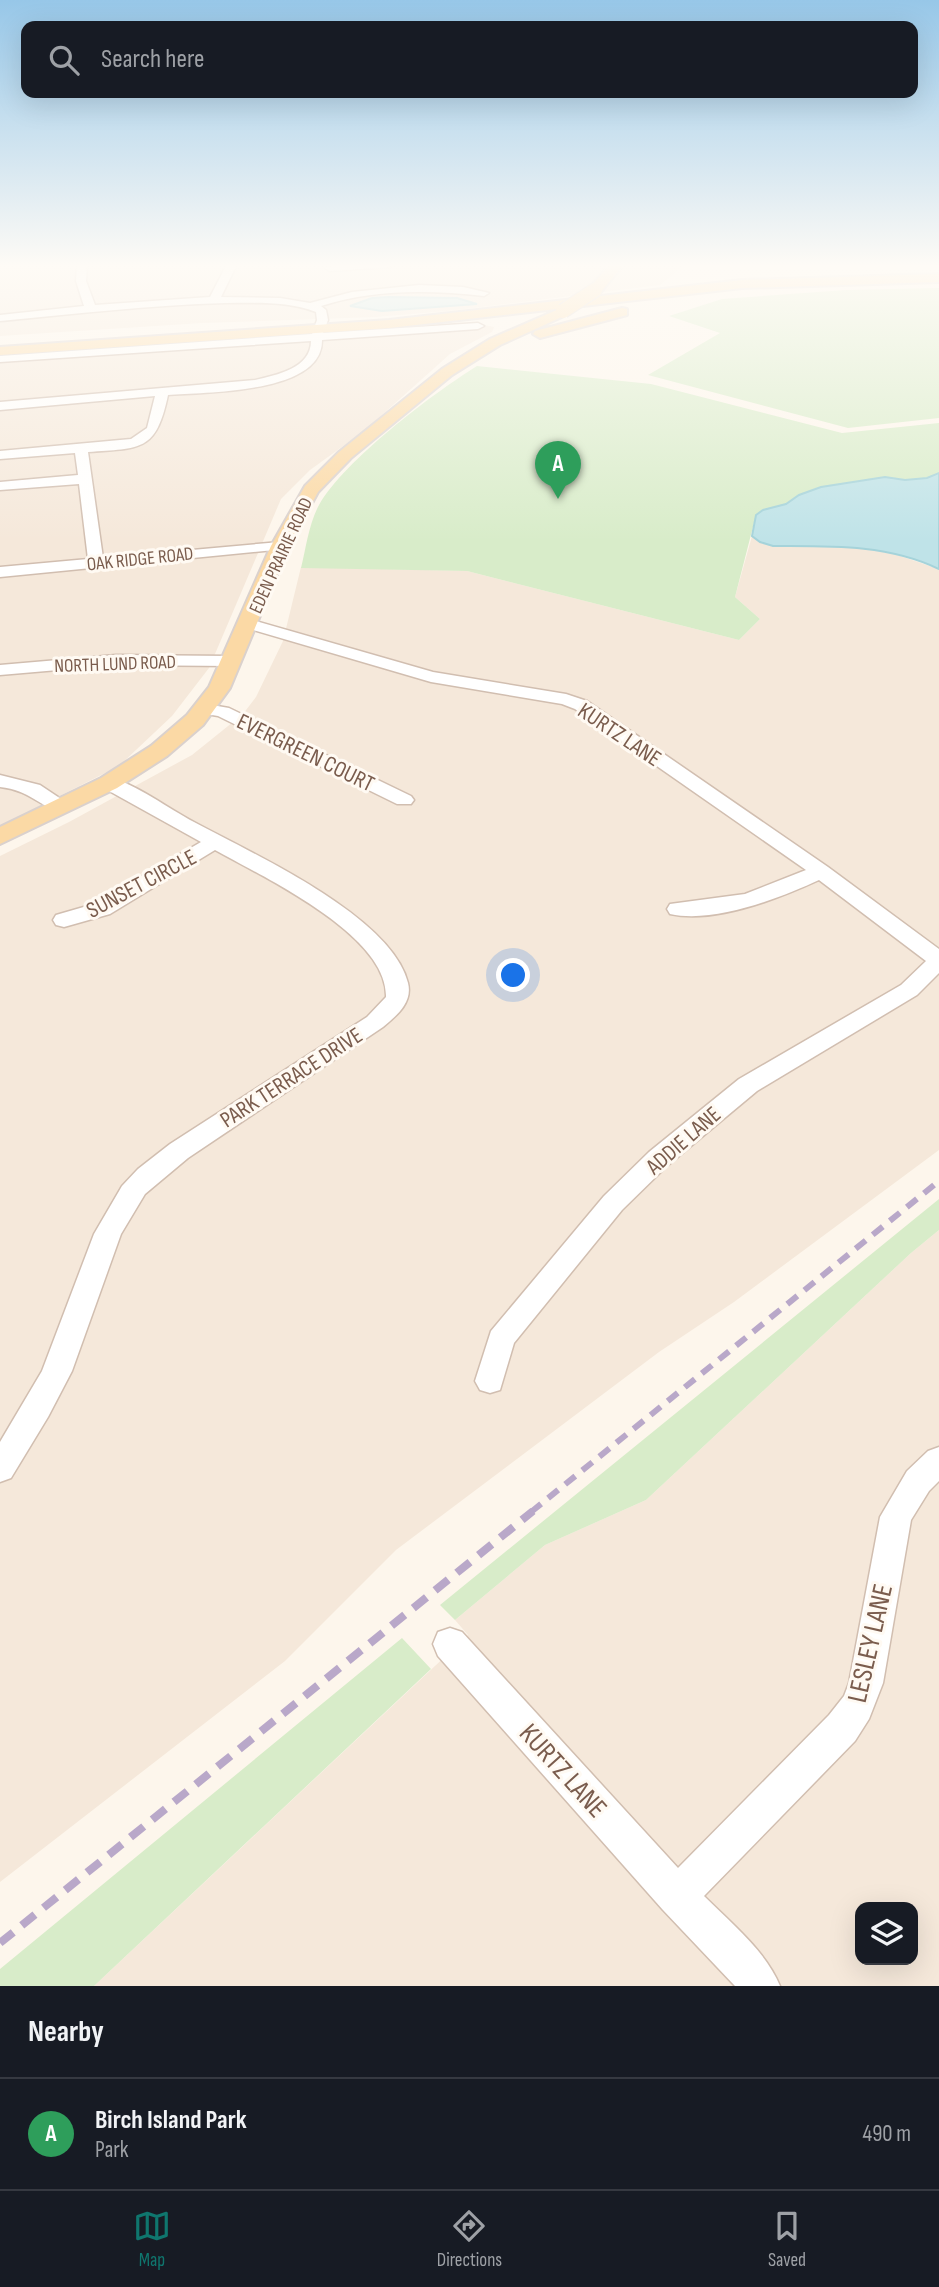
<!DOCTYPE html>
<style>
:root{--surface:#171b24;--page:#20242c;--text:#f1f3f6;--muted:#9ea1a6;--line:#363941;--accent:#0f766e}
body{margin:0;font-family:"Sofia Sans Condensed",sans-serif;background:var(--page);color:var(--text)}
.controls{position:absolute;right:21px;bottom:21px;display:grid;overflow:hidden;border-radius:14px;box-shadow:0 7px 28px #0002}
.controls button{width:63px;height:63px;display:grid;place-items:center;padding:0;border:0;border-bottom:2px solid var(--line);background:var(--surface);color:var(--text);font:35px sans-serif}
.you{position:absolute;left:514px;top:976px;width:24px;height:24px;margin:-18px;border:5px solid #fff;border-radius:50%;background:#1a73e8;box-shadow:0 0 0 10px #1a73e833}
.badge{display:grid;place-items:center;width:46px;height:46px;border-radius:50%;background:var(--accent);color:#fff;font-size:23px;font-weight:700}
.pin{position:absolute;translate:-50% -58px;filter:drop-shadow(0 2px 4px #0008)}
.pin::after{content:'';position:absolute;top:37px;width:24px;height:21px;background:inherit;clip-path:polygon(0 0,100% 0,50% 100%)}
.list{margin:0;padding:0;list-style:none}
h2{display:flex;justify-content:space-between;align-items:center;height:91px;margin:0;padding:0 28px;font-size:30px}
h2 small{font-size:23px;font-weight:400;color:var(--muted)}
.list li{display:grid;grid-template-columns:46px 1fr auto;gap:21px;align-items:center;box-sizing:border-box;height:112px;padding:0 28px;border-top:2px solid var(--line)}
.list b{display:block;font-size:26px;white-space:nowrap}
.list p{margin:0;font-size:23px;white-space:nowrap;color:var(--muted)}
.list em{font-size:23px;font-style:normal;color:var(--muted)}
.icon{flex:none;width:38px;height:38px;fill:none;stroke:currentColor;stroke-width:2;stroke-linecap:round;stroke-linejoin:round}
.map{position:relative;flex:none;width:939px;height:1986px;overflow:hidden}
.search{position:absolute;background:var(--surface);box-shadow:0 7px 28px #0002;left:21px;right:21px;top:21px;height:77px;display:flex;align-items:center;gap:18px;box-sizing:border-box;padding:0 24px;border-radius:14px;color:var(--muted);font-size:26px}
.sheet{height:203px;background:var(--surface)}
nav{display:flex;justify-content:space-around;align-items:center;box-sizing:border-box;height:98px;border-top:2px solid var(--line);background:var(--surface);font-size:19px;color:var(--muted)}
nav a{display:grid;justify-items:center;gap:4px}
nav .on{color:var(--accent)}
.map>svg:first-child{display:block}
</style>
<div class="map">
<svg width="939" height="1986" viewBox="0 0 939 1986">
<rect width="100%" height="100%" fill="#fdf6ec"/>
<path fill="#f5e8da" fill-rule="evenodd" d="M 0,264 L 686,264 L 660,285 L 448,311 L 375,317 L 202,323 L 0,336 Z
M 479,324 L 494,327 L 492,332 L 450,354 L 364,431 L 310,470 L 281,499 L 209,668 L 172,716 L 119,766 L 0,826 L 0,359 Z
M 752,536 L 772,545 L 856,547 L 888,552 L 939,569 L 939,1150 L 734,1302 L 659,1352 L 396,1550 L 285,1661 L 0,1882 L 0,856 L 69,822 L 192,755 L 243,714 L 256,697 L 283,641 L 301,567 L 467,571 L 739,640 L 760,619 L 735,597 Z
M 939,1230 L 939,1986 L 94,1986 L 468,1635 L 455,1620 L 545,1545 L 646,1500 L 911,1253 ZM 860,1907 L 913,1907 L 913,1960 L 860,1960 Z"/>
<path fill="#d8ecc9" d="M 939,288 L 939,418 L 848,428 L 648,375 L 720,333 L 669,316 L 722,299 L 846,290 Z
M 477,366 L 651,384 L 842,433 L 939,423 L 939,473 L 927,478 L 905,480 L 885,477 L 821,487 L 799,495 L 786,504 L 763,510 L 756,515 L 735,597 L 760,619 L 739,640 L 467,571 L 301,568 C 306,548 309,523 319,505 C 345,460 432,394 477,366 Z
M 939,1199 L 939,1230 L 911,1253 L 646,1500 L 545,1545 L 455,1620 L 440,1605 Z
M 402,1638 L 431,1669 L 94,1986 L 0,1986 L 0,1969 Z"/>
<path fill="#bfe3e8" stroke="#a5d3da" stroke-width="2" d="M 389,297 L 457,298 L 477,304 L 382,311 L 350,306 L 372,298 Z
M 939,473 L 939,569 C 887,544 830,546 773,546 L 760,542 L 752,536 L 756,515 L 763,510 L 786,504 L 799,495 L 821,487 L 885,477 L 905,480 L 927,478 Z"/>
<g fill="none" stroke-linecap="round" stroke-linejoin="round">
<defs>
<path id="minor" d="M 77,264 L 87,264 L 86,281 L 95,305 L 210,297 L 227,264 L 237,264 L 221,297 L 280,298 L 310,303 L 352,292 L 419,285 L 463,287 L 489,293 L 484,296 C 429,290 374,289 321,306 L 326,310 L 328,320 L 323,333 L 478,323 L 484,326 L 478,329 L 322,340 C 323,394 205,392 168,395 C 156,452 141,448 88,452 L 103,558 L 280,542 L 287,546 L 285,549 L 0,577 L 0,567 L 88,559 L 79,484 L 0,490 L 0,482 L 78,475 L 75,453 L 0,459 L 0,451 L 131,439 L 147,428 L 155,396 L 0,410 L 0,402 L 255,380 C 277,375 311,368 311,341 L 0,362 L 0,356 L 312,334 L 317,320 L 316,312 C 287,301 256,303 226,303 C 150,305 75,314 0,321 L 0,315 L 84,306 L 76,281 Z
M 343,264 L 395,264 L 390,267 L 330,271 L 325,268 Z
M 249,619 L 433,672 L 566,694 L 587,701 L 828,867 L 939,949 L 939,973 L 917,995 L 757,1091 L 667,1166 L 622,1210 L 514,1343 L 500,1390 L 490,1393 L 480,1390 L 475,1381 L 491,1331 L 604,1196 L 649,1152 L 739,1079 L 901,985 L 926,961 L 819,880 C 780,898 714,924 670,914 L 667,909 L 670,904 L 745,894 L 806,870 L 575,709 L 562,704 L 431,682 L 243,627 L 241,624 Z
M 116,655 L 231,656 L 239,661 L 231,666 L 116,665 L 0,675 L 0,665 Z
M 206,704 L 229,708 L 411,796 L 414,800 L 411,804 L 397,804 L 218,716 L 200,713 L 197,709 L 200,705 Z
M 0,775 L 40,785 L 73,807 L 63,813 C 40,807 30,790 0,787 Z
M 109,777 C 136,784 169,809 194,822 C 251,853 392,916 408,983 C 413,1003 396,1016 383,1027 L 188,1158 L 145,1194 L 121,1234 L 72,1371 L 48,1417 L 11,1478 L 0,1482 L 0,1442 L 42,1371 L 94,1234 L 122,1186 L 138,1169 L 170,1144 L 367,1017 L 386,997 C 388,935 263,877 215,850 L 110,914 L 64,927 L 56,925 L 53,920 L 56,915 L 94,904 L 201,842 L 102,787 L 99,783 Z
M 939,1447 L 939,1481 L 929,1491 L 911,1520 L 883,1683 L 869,1719 L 855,1741 L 704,1896 C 731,1923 765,1950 780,1986 L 735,1986 L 663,1910 L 438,1656 L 433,1644 L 438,1632 L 450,1628 L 462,1632 L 678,1868 L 829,1715 L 844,1696 L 849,1683 L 880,1517 L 907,1471 L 928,1451 Z"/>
<path id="major" d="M 611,264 L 624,264 L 600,293 L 590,293 L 590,287 Z
M 939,274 L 939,282 L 742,288 L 389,328 L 0,355 L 0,347 L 389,320 L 742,280 Z
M 622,308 L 627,309 L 627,315 L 540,338 L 533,334 L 535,331 Z
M 559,309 L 566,313 L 564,316 L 500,345 L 452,375 L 351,458 L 318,492 L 289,546 L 230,688 L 203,725 L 167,756 L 117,788 L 0,844 L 0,827 L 101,778 L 151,746 L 187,715 L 209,687 L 271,546 L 305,486 L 339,452 L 442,369 L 490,339 Z"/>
</defs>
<use href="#minor" stroke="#d1beb0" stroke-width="3"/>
<use href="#major" stroke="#dad1cd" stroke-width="4"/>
<use href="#minor" fill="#fff" fill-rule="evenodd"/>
<use href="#major" fill="#fbd9a5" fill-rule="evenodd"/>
<path stroke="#b9a8c9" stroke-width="6" stroke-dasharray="13 9" stroke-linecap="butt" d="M 531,1512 L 939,1181"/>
<path stroke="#b9a8c9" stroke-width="8" stroke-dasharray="17 11" stroke-linecap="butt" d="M 0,1943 L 533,1511"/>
<defs>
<path id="major-bridge" d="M 563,311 L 595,290"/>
</defs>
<use href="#major-bridge" stroke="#dad1cd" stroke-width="16" stroke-linecap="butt"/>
<use href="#major-bridge" stroke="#fbd9a5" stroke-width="14"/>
</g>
<linearGradient id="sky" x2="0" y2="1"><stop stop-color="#97c7e8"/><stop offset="0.49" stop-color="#fefbf6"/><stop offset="1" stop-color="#fefbf6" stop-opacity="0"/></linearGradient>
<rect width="939" height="542" fill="url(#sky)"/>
<g text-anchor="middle" stroke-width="6" stroke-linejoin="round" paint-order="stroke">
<g font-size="19" fill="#7a5c4d" stroke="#fffaf3">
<text transform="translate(280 555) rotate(-65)" y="7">EDEN PRAIRIE ROAD</text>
<text transform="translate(140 558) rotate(-6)" y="7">OAK RIDGE ROAD</text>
<text transform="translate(115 663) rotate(-2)" y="7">NORTH LUND ROAD</text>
</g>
<g font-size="23" fill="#7a5c4d" stroke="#fffaf3">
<text transform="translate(620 734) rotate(34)" y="8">KURTZ LANE</text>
<text transform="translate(306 752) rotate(26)" y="8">EVERGREEN COURT</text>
<text transform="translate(141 883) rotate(-28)" y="8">SUNSET CIRCLE</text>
<text transform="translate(291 1077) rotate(-33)" y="8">PARK TERRACE DRIVE</text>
<text transform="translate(683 1140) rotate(-41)" y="8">ADDIE LANE</text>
</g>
<g font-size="28" fill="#7a5c4d" stroke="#fffaf3">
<text transform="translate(869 1643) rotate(-77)" y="10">LESLEY LANE</text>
<text transform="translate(564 1770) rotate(48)" y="10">KURTZ LANE</text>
</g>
</g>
</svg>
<div class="controls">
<button><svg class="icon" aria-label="layers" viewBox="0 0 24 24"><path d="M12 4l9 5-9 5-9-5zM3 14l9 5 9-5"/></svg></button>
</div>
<div class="you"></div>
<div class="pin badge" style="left:558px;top:499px;background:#2e9e5b">A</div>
<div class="search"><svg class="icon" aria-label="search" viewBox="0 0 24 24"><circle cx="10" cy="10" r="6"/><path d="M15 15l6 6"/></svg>Search here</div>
</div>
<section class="sheet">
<h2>Nearby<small></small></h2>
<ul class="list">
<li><span class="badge" style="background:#2e9e5b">A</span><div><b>Birch Island Park</b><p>Park</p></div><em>490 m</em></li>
</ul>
</section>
<nav>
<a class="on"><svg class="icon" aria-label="map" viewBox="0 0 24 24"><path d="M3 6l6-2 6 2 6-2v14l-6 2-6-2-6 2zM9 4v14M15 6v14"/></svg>Map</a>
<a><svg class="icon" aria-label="directions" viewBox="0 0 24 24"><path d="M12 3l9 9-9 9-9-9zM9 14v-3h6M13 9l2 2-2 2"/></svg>Directions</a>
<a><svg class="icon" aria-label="saved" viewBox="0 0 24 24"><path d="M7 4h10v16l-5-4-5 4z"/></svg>Saved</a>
</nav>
